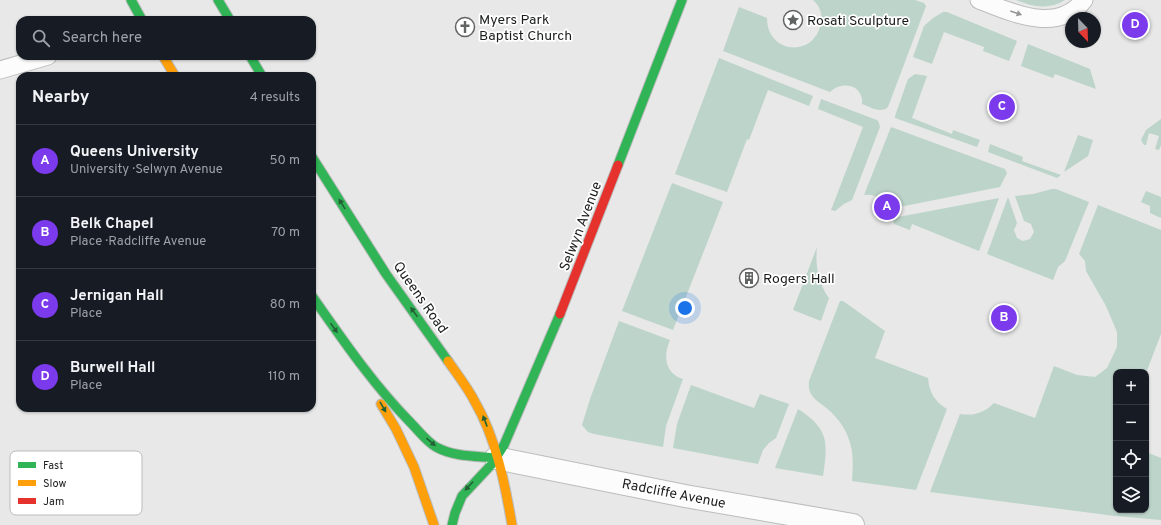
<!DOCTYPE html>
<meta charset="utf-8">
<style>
:root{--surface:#171b24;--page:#20242c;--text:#f1f3f6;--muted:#9ea1a6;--line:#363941;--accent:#7c3aed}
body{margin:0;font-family:Overpass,sans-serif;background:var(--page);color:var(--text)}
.controls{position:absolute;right:12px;bottom:12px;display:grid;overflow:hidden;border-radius:8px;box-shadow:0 1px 3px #0004}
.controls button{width:36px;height:36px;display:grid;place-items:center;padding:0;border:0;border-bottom:1px solid var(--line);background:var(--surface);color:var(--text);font:20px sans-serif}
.compass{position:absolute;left:1065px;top:12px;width:36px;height:36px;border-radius:50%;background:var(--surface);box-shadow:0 1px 3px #0004;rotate:157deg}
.you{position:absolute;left:685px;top:308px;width:14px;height:14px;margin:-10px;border:3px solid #fff;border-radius:50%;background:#1a73e8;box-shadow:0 0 0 6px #1a73e833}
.badge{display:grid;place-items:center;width:26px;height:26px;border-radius:50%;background:var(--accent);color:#fff;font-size:13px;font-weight:700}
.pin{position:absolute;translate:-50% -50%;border:2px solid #fff;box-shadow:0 1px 4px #0006}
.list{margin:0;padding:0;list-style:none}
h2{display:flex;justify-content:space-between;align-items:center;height:52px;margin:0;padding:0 16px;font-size:17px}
h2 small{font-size:13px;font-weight:400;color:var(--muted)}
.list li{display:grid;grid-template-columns:26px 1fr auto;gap:12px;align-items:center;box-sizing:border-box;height:72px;padding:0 16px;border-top:1px solid var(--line)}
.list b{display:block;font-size:15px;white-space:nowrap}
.list p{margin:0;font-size:13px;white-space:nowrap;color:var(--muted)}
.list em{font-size:13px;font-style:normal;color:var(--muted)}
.icon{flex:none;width:22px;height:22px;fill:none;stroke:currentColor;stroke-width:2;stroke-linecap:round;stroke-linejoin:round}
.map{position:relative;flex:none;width:1161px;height:525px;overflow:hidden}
.search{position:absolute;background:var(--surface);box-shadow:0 1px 3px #0004;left:16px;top:16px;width:300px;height:44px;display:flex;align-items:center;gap:10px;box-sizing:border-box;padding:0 14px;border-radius:12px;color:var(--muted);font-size:15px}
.panel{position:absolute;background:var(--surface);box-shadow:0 1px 3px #0004;left:16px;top:72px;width:300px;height:340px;border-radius:12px}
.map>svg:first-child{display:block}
</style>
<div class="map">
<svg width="1161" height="525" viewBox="0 0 1161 525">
<rect width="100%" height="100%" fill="#e7e8e7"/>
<path fill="#bdd4ca" d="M 813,0 L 915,0 L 924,3 L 926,6 L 888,107 C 881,114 870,107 862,104 C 864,85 842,80 830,92 L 723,51 L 739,7 L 767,18 C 767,55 816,58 821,22 C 823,14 819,5 813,0 Z
M 1016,0 L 1065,0 C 1049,10 1033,7 1016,0 Z
M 943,12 L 947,12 L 1017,41 L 1009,61 L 983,51 L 984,47 L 944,32 L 932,64 L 913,57 L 924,26 L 933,18 Z
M 1028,44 L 1090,69 L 1096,89 L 1055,74 L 1053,78 L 1021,66 Z
M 719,58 L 813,96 L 809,106 L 768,90 L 749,140 L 747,139 L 727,192 L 675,174 Z
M 915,74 L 927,76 L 912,118 L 952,134 L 953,130 L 980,140 L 977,147 L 895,118 L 895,116 L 908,79 Z
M 821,99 L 877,120 L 879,123 L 880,127 L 852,200 L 844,204 L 835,211 L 831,210 L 863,127 L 818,109 Z
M 1161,119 L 1161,145 L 1159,150 L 1155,149 L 1159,136 L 1149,133 L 1146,145 L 1144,145 L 1141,140 L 1146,130 Z
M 891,127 L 1005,169 L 1007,173 L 1000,187 L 889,209 C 883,199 876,194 864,195 Z
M 1078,135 L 1093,140 L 1088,156 L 1064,172 Z
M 990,144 L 1023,157 L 1022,161 L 1061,175 L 1057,178 L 988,152 Z
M 672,183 L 723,202 L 673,330 L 622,311 Z
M 1052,189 L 1056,189 L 1089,202 L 1065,261 L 1058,267 L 1053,280 L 987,254 L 1008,197 L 1017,223 L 1014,230 L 1017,238 L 1023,241 L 1030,239 L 1034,232 L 1031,224 L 1024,221 L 1015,196 L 1033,194 Z
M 1146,191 L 1161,197 L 1161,218 L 1150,213 L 1150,206 L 1141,202 Z
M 999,198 L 979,251 L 912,224 L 910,230 L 894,224 L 893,218 Z
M 1098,205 L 1161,230 L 1161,334 L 1146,373 L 1146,372 L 1116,372 L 1116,510 L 1146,510 L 1146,452 L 1161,458 L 1161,520 L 1115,516 L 930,492 L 960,414 C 974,416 984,413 994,403 L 1035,418 L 1054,366 L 1077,375 L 1095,377 L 1107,368 L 1117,347 L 1117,332 L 1106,306 L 1086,271 L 1085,261 L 1079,254 Z
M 817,247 C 815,265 818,283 829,298 L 821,321 L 793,310 Z
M 840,301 L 843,301 L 885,331 L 875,358 L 928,378 C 929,392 935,402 947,409 L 916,490 L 852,481 C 853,466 854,451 848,437 C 845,428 838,419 831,412 C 820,401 807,399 809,381 Z
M 619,321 L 670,340 C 664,353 663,373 683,379 L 666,426 L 663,447 L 594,434 L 588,432 L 582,425 L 590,399 Z
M 691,385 L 754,408 L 760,394 L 789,404 L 776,438 L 769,443 L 763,450 L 758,464 L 673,448 L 677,424 Z
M 798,409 C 829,429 828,442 823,476 L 775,468 Z"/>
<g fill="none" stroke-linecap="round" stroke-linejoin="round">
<defs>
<path id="lane" d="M 979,0 C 1011,12 1057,35 1084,0
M 0,70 L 48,56"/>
<path id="street" d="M 496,458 L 685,496 L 853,525"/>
<path id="fast" d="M 131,0 L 142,20
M 218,0 L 230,20
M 250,56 L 262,76
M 312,157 L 386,274 L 448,361
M 618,165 L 682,0
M 312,296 C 343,340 372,383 410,422 C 418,430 426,441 436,447 C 454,457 476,456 496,458
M 452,525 L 455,513 L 462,496 L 492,464 L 504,445 L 560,314"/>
<path id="slow" d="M 163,56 L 175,76
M 448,361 C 457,374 468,388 475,402 C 496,438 505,484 512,525
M 381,404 L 396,429 L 414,467 L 434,525"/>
<path id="jam" d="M 560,314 L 618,165"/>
</defs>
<use href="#lane" stroke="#bbbcbc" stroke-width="19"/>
<use href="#street" stroke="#bbbcbc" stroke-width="24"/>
<use href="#fast" stroke="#bbbcbc" stroke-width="11"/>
<use href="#slow" stroke="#bbbcbc" stroke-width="11"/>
<use href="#jam" stroke="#bbbcbc" stroke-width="11"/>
<use href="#lane" stroke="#fbfcfb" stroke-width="17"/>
<use href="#street" stroke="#fbfcfb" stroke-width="22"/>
<use href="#fast" stroke="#30b455" stroke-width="9"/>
<use href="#slow" stroke="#ff9f0a" stroke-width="9"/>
<use href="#jam" stroke="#e5322d" stroke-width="9"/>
</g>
<defs><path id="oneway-solid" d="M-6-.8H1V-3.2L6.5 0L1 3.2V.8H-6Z"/></defs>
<use fill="#969797" href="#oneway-solid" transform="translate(1016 13) rotate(19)"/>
<g fill="#246036">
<use href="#oneway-solid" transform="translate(342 204) rotate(-122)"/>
<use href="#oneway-solid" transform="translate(414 312) rotate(-126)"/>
<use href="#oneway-solid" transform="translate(334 328) rotate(55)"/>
<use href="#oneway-solid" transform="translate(383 407) rotate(60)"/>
<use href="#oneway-solid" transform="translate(485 421) rotate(-111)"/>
<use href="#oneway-solid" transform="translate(431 442) rotate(40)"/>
<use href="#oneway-solid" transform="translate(469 486) rotate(133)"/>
</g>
<defs>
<symbol id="sight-ring" viewBox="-11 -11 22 22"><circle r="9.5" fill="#fff" stroke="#626363" stroke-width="1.5"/><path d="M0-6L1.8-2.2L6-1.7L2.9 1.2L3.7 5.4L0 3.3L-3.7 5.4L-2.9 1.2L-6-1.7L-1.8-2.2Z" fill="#626363"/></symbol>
<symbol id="church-ring" viewBox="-11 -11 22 22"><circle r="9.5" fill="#fff" stroke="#626363" stroke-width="1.5"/><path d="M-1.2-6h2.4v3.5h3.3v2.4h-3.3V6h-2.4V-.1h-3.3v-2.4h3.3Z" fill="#626363"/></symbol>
<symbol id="building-ring" viewBox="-11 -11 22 22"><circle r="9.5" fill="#fff" stroke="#626363" stroke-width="1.5"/><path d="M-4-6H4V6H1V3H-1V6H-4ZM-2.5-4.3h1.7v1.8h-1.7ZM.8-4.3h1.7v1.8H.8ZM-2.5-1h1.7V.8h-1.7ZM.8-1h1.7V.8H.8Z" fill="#626363"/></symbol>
</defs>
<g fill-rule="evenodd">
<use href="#sight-ring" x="782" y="9" width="22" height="22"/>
<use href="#church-ring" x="454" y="16" width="22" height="22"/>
<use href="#building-ring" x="738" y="267" width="22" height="22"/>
</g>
<g text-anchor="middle" stroke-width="3.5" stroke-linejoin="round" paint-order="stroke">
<g font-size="14" fill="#1b1c1c" stroke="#fff" text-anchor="start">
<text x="479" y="24">Myers Park<tspan x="479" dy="16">Baptist Church</tspan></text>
<text x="807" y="25">Rosati Sculpture</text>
<text x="763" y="283">Rogers Hall</text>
</g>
<g font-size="14" fill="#1b1c1c" stroke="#fff">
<text transform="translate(580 226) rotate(-69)" y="5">Selwyn Avenue</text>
<text transform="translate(421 297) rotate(55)" y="5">Queens Road</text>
<text transform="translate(674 493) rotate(11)" y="5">Radcliffe Avenue</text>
</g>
</g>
<rect x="10" y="451" width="132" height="64" rx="6" fill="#fff" stroke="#bbb" stroke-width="1"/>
<rect x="18" y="462" width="18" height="6" fill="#30b455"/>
<rect x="18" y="480" width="18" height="6" fill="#ff9f0a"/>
<rect x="18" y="498" width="18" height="6" fill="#e5322d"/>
<g font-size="11" fill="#1b1c1c">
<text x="43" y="469">Fast</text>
<text x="43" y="487">Slow</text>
<text x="43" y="505">Jam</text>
</g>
</svg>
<div class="controls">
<button>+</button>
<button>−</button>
<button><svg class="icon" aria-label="locate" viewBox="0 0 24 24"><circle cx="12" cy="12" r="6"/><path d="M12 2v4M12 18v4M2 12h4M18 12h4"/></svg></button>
<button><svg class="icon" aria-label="layers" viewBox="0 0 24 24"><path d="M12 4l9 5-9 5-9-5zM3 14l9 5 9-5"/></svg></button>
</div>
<svg class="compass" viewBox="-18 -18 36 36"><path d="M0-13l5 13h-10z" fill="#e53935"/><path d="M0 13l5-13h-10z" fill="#9ea1a6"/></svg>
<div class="you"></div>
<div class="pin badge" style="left:887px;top:207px">A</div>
<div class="pin badge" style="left:1004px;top:318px">B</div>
<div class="pin badge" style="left:1002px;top:107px">C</div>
<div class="pin badge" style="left:1135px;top:25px">D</div>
<div class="search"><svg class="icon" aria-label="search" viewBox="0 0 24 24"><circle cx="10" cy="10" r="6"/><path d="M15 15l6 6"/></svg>Search here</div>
<section class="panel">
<h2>Nearby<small>4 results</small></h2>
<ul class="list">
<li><span class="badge">A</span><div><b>Queens University</b><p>University · Selwyn Avenue</p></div><em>50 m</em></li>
<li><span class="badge">B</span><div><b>Belk Chapel</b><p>Place · Radcliffe Avenue</p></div><em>70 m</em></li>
<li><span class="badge">C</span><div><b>Jernigan Hall</b><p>Place</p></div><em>80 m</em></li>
<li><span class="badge">D</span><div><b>Burwell Hall</b><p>Place</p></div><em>110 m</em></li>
</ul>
</section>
</div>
